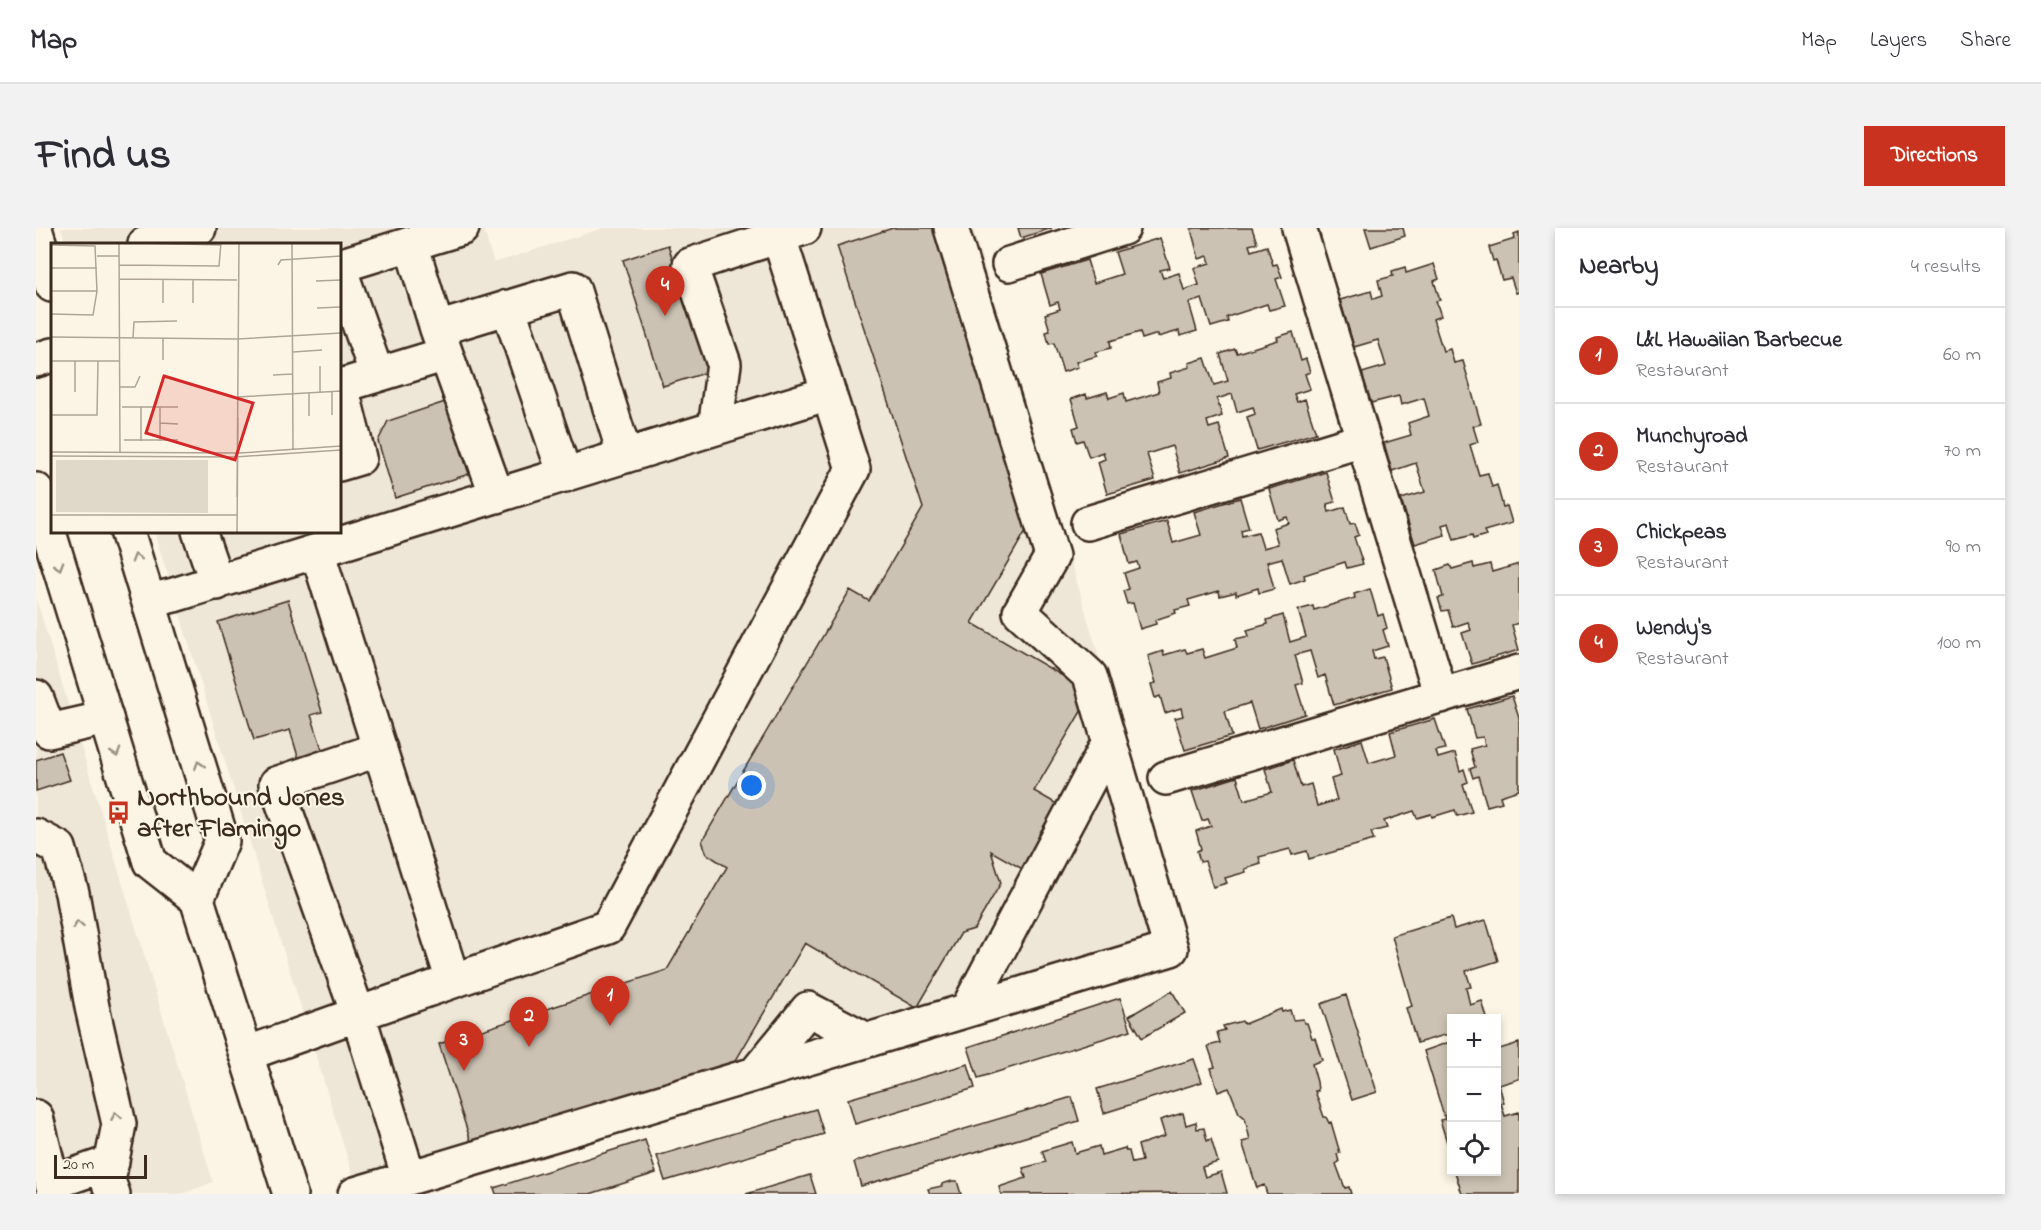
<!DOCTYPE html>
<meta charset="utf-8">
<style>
:root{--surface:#fff;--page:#f2f2f3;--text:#2b2b33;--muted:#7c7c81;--line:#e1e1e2;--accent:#c8321e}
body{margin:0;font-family:"Indie Flower",sans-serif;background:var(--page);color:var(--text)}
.controls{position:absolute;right:18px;bottom:18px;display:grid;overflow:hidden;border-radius:0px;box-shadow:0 3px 9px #0003}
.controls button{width:54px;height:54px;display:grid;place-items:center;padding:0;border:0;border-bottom:2px solid var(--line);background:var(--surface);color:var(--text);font:30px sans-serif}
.scale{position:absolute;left:18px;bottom:15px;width:93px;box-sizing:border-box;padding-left:6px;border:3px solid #3b2a1e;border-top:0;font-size:16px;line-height:21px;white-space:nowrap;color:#3b2a1e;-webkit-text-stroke:4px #fcf5e5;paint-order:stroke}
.you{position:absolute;left:716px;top:558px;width:21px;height:21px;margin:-15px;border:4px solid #fff;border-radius:50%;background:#1a73e8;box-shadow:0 0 0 9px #1a73e833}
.badge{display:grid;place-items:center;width:39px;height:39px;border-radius:50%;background:var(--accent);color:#fff;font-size:20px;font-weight:700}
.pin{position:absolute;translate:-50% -50px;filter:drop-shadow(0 2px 3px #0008)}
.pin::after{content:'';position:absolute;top:32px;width:21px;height:18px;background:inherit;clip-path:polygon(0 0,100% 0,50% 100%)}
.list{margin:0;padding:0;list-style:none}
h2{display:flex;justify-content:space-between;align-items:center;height:78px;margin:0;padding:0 24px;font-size:26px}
h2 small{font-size:20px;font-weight:400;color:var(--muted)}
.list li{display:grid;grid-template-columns:39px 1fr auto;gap:18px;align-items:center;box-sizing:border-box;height:96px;padding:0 24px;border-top:2px solid var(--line)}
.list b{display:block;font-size:22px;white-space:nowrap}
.list p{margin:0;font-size:20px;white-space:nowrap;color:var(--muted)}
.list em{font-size:20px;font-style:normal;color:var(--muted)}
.icon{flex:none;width:33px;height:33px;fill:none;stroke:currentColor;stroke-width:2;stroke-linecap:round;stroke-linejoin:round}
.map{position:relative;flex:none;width:1483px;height:966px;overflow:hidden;border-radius:0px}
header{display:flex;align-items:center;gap:36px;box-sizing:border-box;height:84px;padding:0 30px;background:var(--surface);border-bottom:2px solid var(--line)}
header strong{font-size:28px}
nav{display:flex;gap:33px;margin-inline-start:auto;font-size:21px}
.intro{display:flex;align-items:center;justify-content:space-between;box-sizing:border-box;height:144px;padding:0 36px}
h1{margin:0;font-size:42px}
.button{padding:15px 27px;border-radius:0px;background:var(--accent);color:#fff;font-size:21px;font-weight:700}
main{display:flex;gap:36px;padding:0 36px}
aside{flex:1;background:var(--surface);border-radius:0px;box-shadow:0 3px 9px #0003}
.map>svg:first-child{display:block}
</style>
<header>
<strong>Map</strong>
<nav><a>Map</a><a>Layers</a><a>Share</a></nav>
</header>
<div class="intro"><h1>Find us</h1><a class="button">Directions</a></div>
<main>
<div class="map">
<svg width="1483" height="966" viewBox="0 0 1483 966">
<rect width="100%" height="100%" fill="#fcf5e5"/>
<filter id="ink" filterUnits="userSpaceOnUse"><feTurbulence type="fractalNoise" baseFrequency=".0167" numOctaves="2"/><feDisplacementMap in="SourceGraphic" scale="12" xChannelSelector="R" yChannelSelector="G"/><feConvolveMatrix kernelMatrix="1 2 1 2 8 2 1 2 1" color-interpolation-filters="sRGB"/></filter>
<g filter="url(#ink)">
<path fill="#eee6d6" d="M 25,0 L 447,0 L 458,35 L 567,0 L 937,0 L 1144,705 L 317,948 L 118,303 L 303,303 L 303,16 L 30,16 Z
M 0,370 L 177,954 L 146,966 L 0,966 Z"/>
<path fill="#ccc2b3" stroke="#3b2a1e" stroke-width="1.5" d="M 857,0 L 908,0 L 1001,284 L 936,395 L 1056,465 L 998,563 L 1021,576 L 1003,606 L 1008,621 L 990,643 L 955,623 L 965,655 L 938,701 L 925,705 L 881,780 L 769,715 L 699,834 L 437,920 L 403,816 L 631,742 L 691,639 L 671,626 L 666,613 L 814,362 L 833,373 L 887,280 L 801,18 Z
M 982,0 L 1016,0 L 985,10 Z
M 1159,0 L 1216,0 L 1221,15 L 1213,17 L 1215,23 L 1231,18 L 1237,37 L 1241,36 L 1246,49 L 1240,51 L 1249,78 L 1233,82 L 1231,76 L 1191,89 L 1192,94 L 1175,99 L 1166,71 L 1153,75 L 1161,103 L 1144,108 L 1143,103 L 1122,109 L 1122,106 L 1106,111 L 1104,104 L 1074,113 L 1075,120 L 1060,124 L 1061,128 L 1040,134 L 1042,139 L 1027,144 L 1018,115 L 1013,116 L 1010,104 L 1014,103 L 1009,86 L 1024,81 L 1022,74 L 1014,77 L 1005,46 L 1051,32 L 1058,55 L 1086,46 L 1079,24 L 1124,10 L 1134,40 L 1124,42 L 1127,50 L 1143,45 L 1148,62 L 1163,57 L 1158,40 L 1174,35 L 1172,28 L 1163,31 L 1155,1 Z
M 1329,0 L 1367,0 L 1369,8 L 1335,19 Z
M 1483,4 L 1483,64 L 1480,65 L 1475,50 L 1466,52 L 1460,32 L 1457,33 L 1453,19 L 1479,11 L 1478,6 Z
M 632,17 L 672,144 L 627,158 L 587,32 Z
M 1398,36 L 1403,51 L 1398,53 L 1404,72 L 1400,73 L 1405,88 L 1397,91 L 1407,123 L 1414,121 L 1418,135 L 1427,133 L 1445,196 L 1437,198 L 1442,214 L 1434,217 L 1443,247 L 1452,245 L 1456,259 L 1461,257 L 1467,279 L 1471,278 L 1476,295 L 1448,303 L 1450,307 L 1437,311 L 1436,307 L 1418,312 L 1413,295 L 1406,297 L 1409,307 L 1379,316 L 1365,271 L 1389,264 L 1380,235 L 1356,243 L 1348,215 L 1375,207 L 1372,195 L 1393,188 L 1388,170 L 1365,177 L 1363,168 L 1335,175 L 1326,145 L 1350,138 L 1342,112 L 1318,119 L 1304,72 L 1335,63 L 1337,71 L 1346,68 L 1342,52 L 1357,48 L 1356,43 L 1369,39 L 1370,45 Z
M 1257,104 L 1265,133 L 1270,131 L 1274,144 L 1269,146 L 1274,161 L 1258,166 L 1261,174 L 1269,171 L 1280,205 L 1221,222 L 1211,189 L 1219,186 L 1217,179 L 1201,184 L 1196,166 L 1181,171 L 1186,188 L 1171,193 L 1173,200 L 1183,197 L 1193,230 L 1144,245 L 1136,218 L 1111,226 L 1119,252 L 1071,266 L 1062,234 L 1069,231 L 1067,224 L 1053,229 L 1047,212 L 1041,214 L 1037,200 L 1043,198 L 1035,171 L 1050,166 L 1051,170 L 1071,164 L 1073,170 L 1088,165 L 1090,174 L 1123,164 L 1121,154 L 1135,150 L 1134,145 L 1154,139 L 1153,135 L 1169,130 L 1178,157 L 1192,153 L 1184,126 L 1199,121 L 1201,125 L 1242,112 L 1241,109 Z
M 409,174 L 433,246 L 359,270 L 342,213 L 352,193 Z
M 1290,244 L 1299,274 L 1291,276 L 1293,284 L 1309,279 L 1314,296 L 1319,295 L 1323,307 L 1318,309 L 1327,336 L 1311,340 L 1309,334 L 1268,347 L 1269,351 L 1254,356 L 1246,330 L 1231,334 L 1238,361 L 1223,365 L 1222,360 L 1200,367 L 1200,364 L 1184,368 L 1183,363 L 1152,372 L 1154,378 L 1139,382 L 1140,385 L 1119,392 L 1120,396 L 1104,401 L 1097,375 L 1091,376 L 1087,363 L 1093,361 L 1088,345 L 1103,340 L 1101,334 L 1093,336 L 1085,306 L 1131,293 L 1137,315 L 1165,307 L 1158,284 L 1204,270 L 1213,300 L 1205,302 L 1206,308 L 1222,304 L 1227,320 L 1242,316 L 1237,300 L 1253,295 L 1251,289 L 1242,292 L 1233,261 Z
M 1437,335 L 1438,340 L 1454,336 L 1456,344 L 1483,336 L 1483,395 L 1476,397 L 1483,422 L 1436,436 L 1426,405 L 1435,402 L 1432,394 L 1417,399 L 1412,382 L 1406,383 L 1402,370 L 1407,369 L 1400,342 L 1414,337 L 1416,341 Z
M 1334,361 L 1342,388 L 1347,386 L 1351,400 L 1347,402 L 1352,418 L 1336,423 L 1338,431 L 1347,429 L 1356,460 L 1298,477 L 1289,447 L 1282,450 L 1274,423 L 1259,427 L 1267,455 L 1260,457 L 1269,486 L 1222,501 L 1214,475 L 1189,483 L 1196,508 L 1149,522 L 1139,490 L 1147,488 L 1145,480 L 1129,485 L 1124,468 L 1119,470 L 1115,456 L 1120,455 L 1112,428 L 1127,423 L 1128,427 L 1149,421 L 1151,425 L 1166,421 L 1169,430 L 1201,420 L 1199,411 L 1213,408 L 1211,402 L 1232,396 L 1231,392 L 1247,387 L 1254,414 L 1270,409 L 1262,382 L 1277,378 L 1278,382 L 1319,370 L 1318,366 Z
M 252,372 L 286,484 L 275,487 L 288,527 L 264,535 L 254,502 L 218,512 L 182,394 Z
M 1476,468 L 1483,490 L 1483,562 L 1464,568 L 1466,574 L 1451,578 L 1442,548 L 1437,550 L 1434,541 L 1439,539 L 1434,521 L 1449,517 L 1447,509 L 1439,510 L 1431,481 Z
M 1399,491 L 1409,521 L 1400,523 L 1402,530 L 1419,525 L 1424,543 L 1428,541 L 1432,554 L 1427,556 L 1436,584 L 1421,588 L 1419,582 L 1396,589 L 1395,586 L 1381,590 L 1378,583 L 1348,593 L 1351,600 L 1335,604 L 1338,612 L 1273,631 L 1271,623 L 1256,627 L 1254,621 L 1223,629 L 1225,636 L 1209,641 L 1210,644 L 1189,650 L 1191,655 L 1177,659 L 1169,633 L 1164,634 L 1161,623 L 1165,621 L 1160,603 L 1175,598 L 1172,591 L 1166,593 L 1156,563 L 1201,549 L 1208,572 L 1236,564 L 1229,541 L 1257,532 L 1265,559 L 1275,556 L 1281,578 L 1301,572 L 1295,551 L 1305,548 L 1298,521 L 1326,512 L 1333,535 L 1360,527 L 1354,504 Z
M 24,524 L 34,552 L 0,563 L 0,532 Z
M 1415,690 L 1418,701 L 1450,692 L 1462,733 L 1430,743 L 1435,759 L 1430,760 L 1434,777 L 1446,773 L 1451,790 L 1416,790 L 1416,805 L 1381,815 L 1370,780 L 1376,778 L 1356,708 Z
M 1136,763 L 1149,785 L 1106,810 L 1093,788 Z
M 1310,767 L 1341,864 L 1316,872 L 1285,776 Z
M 1084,770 L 1095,802 L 942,850 L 932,819 Z
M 1245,781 L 1246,784 L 1254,782 L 1257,792 L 1267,791 L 1268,795 L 1271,795 L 1276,810 L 1279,810 L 1286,832 L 1276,836 L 1281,854 L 1282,863 L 1279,863 L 1288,889 L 1290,889 L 1293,895 L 1295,894 L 1304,925 L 1301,926 L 1303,934 L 1300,936 L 1309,960 L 1313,959 L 1315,966 L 1231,966 L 1228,957 L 1221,960 L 1206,914 L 1214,912 L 1209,890 L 1203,885 L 1193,860 L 1182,864 L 1175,840 L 1179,839 L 1172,818 L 1184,815 L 1181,804 L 1189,802 L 1187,798 L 1206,793 L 1208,796 Z
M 1416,813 L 1416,930 L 1404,892 L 1409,891 L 1388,823 Z
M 1483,815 L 1483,851 L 1463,857 L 1468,875 L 1465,875 L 1469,888 L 1483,884 L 1483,966 L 1426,966 L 1419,944 L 1460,944 L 1460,822 Z
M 1158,831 L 1166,854 L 1068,885 L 1061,861 Z
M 932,836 L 939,860 L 819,896 L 812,871 Z
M 1036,869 L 1043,893 L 825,958 L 818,934 Z
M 780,881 L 788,906 L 629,953 L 621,928 Z
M 1147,885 L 1150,897 L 1160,894 L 1161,901 L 1168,900 L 1171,913 L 1175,911 L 1182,934 L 1166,939 L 1169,949 L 1185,944 L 1191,965 L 965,966 L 963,959 L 990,950 L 987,940 L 1010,934 L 1006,923 L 1036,914 L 1039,925 L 1063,918 L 1065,927 L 1089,920 L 1090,923 L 1093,923 L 1096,935 L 1106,933 L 1102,917 L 1129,908 L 1124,892 Z
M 609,912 L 620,945 L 554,966 L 460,966 L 458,960 Z
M 774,947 L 780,966 L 710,966 Z
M 916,953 L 921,953 L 925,966 L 894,966 L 892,961 L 906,958 L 906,956 Z"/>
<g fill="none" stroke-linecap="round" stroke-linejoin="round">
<defs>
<path id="minor" d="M 1263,0 L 1405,468
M 375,16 L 401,101
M 973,36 L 1087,0
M 303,39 L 341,147
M 472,79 L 529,247
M 679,200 L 688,136 L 654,37 L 768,0
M 303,236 L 323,230 L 305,158 L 410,126
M 461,268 L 401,101 L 537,60 L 589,228
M 1052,295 L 1327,212
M 163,303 L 181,355
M 113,373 L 138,367 L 281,323
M 0,469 L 13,503 L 70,490
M 1130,550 L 1483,444
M 0,608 L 23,620 L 36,665 L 56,779 L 83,896 L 72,953 L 77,966
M 417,753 L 281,323 L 793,165
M 931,782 L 1073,514
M 210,826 L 322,786 L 240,556 L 344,521
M 719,846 L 772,781 L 831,812
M 0,889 L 19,966
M 373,950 L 1135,721 L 1054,448 L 984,384 L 1016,328 L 915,0
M 16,955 L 76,934
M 319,966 L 373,950 L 322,786 L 572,699 L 817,241 L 740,0"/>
<path id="major" d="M 0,4 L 16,57
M 109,16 L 163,0
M 303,38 L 426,0
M 0,132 L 16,127
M 0,262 L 114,634 L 161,671 L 254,966
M 91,303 L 186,613 L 161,671"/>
</defs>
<use href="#minor" stroke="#3b2a1e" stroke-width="38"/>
<use href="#major" stroke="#3b2a1e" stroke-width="38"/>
<use href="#minor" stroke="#fcf5e5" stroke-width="33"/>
<use href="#major" stroke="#fcf5e5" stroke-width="33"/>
</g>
<defs><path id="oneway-chevron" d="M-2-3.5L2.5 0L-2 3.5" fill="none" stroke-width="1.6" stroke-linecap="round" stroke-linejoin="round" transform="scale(1.5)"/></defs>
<g stroke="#9c9082">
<use href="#oneway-chevron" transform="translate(100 330) rotate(-107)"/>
<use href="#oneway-chevron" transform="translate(23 338) rotate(73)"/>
<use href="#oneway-chevron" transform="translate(80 525) rotate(73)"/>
<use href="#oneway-chevron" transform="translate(163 537) rotate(-107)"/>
<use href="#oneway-chevron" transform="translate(42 697) rotate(-100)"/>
<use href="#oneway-chevron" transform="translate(80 888) rotate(-100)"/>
</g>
</g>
<defs>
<symbol id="bus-bare" viewBox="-9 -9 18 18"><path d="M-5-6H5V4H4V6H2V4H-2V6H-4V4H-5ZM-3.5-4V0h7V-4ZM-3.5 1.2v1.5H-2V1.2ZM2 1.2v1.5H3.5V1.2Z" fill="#c8321e" stroke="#fcf5e5" stroke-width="2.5" paint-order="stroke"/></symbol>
</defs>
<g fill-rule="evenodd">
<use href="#bus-bare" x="66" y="568" width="33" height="33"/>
</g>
<g text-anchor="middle" stroke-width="4.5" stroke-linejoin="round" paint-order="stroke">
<g font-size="27" font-weight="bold" fill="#3b2a1e" stroke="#fcf5e5" text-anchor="start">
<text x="101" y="577">Northbound Jones<tspan x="101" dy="31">after Flamingo</tspan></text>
</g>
</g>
<g transform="translate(15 15)">
<rect width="290" height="290" fill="#fcf5e5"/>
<path d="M 5,217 L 157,217 L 157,270 L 5,269 Z" fill="#e0d8c8"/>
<path fill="none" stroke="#afa495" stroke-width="1.5" d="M 68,0 L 69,209M 84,0 L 170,2M 241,0 L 242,206M 0,2 L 44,3 L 46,48 L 42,72 L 0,71M 46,13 L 68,13M 68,22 L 168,23 L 170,0M 227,22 L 230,17 L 290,13M 0,25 L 46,25M 68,36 L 186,37M 112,36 L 112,60M 142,37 L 142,60M 265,38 L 290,37M 0,48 L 46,48M 266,65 L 290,64M 0,94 L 186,96 L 290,90M 82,95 L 83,79 L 126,78M 112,95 L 112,117M 242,109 L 271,107M 0,118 L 68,118M 24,118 L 24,149M 222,132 L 242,131M 68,144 L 84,144 L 89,133M 269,149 L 269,123M 281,149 L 281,172M 258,150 L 258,173M 186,154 L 290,148M 71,164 L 127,164M 90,164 L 90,198M 0,172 L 46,172 L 47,118M 109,180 L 127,181M 73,197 L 127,197M 109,198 L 109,164M 0,209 L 189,210 L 290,203M 0,213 L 184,214 L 290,207M 186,254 L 188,0M 0,272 L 186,272M 186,289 L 187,174"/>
<path fill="#d62828" fill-opacity="0.15" stroke="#d62828" stroke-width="3" d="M 113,133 L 202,160 L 184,217 L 95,190 Z"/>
<rect width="290" height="290" fill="none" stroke="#3b2a1e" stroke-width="3"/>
</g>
</svg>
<div class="controls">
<button>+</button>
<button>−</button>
<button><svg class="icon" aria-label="locate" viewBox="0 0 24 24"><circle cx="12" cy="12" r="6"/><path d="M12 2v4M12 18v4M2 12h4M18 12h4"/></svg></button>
</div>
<div class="scale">20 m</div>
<div class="you"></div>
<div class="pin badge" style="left:574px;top:798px">1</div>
<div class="pin badge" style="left:493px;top:819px">2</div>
<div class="pin badge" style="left:428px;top:843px">3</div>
<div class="pin badge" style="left:629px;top:88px">4</div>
</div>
<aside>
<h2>Nearby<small>4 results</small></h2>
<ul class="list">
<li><span class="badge">1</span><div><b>L&amp;L Hawaiian Barbecue</b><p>Restaurant</p></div><em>60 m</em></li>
<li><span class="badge">2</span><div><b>Munchyroad</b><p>Restaurant</p></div><em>70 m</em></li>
<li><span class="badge">3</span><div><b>Chickpeas</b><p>Restaurant</p></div><em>90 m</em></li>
<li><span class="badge">4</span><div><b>Wendy's</b><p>Restaurant</p></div><em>100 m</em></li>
</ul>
</aside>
</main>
